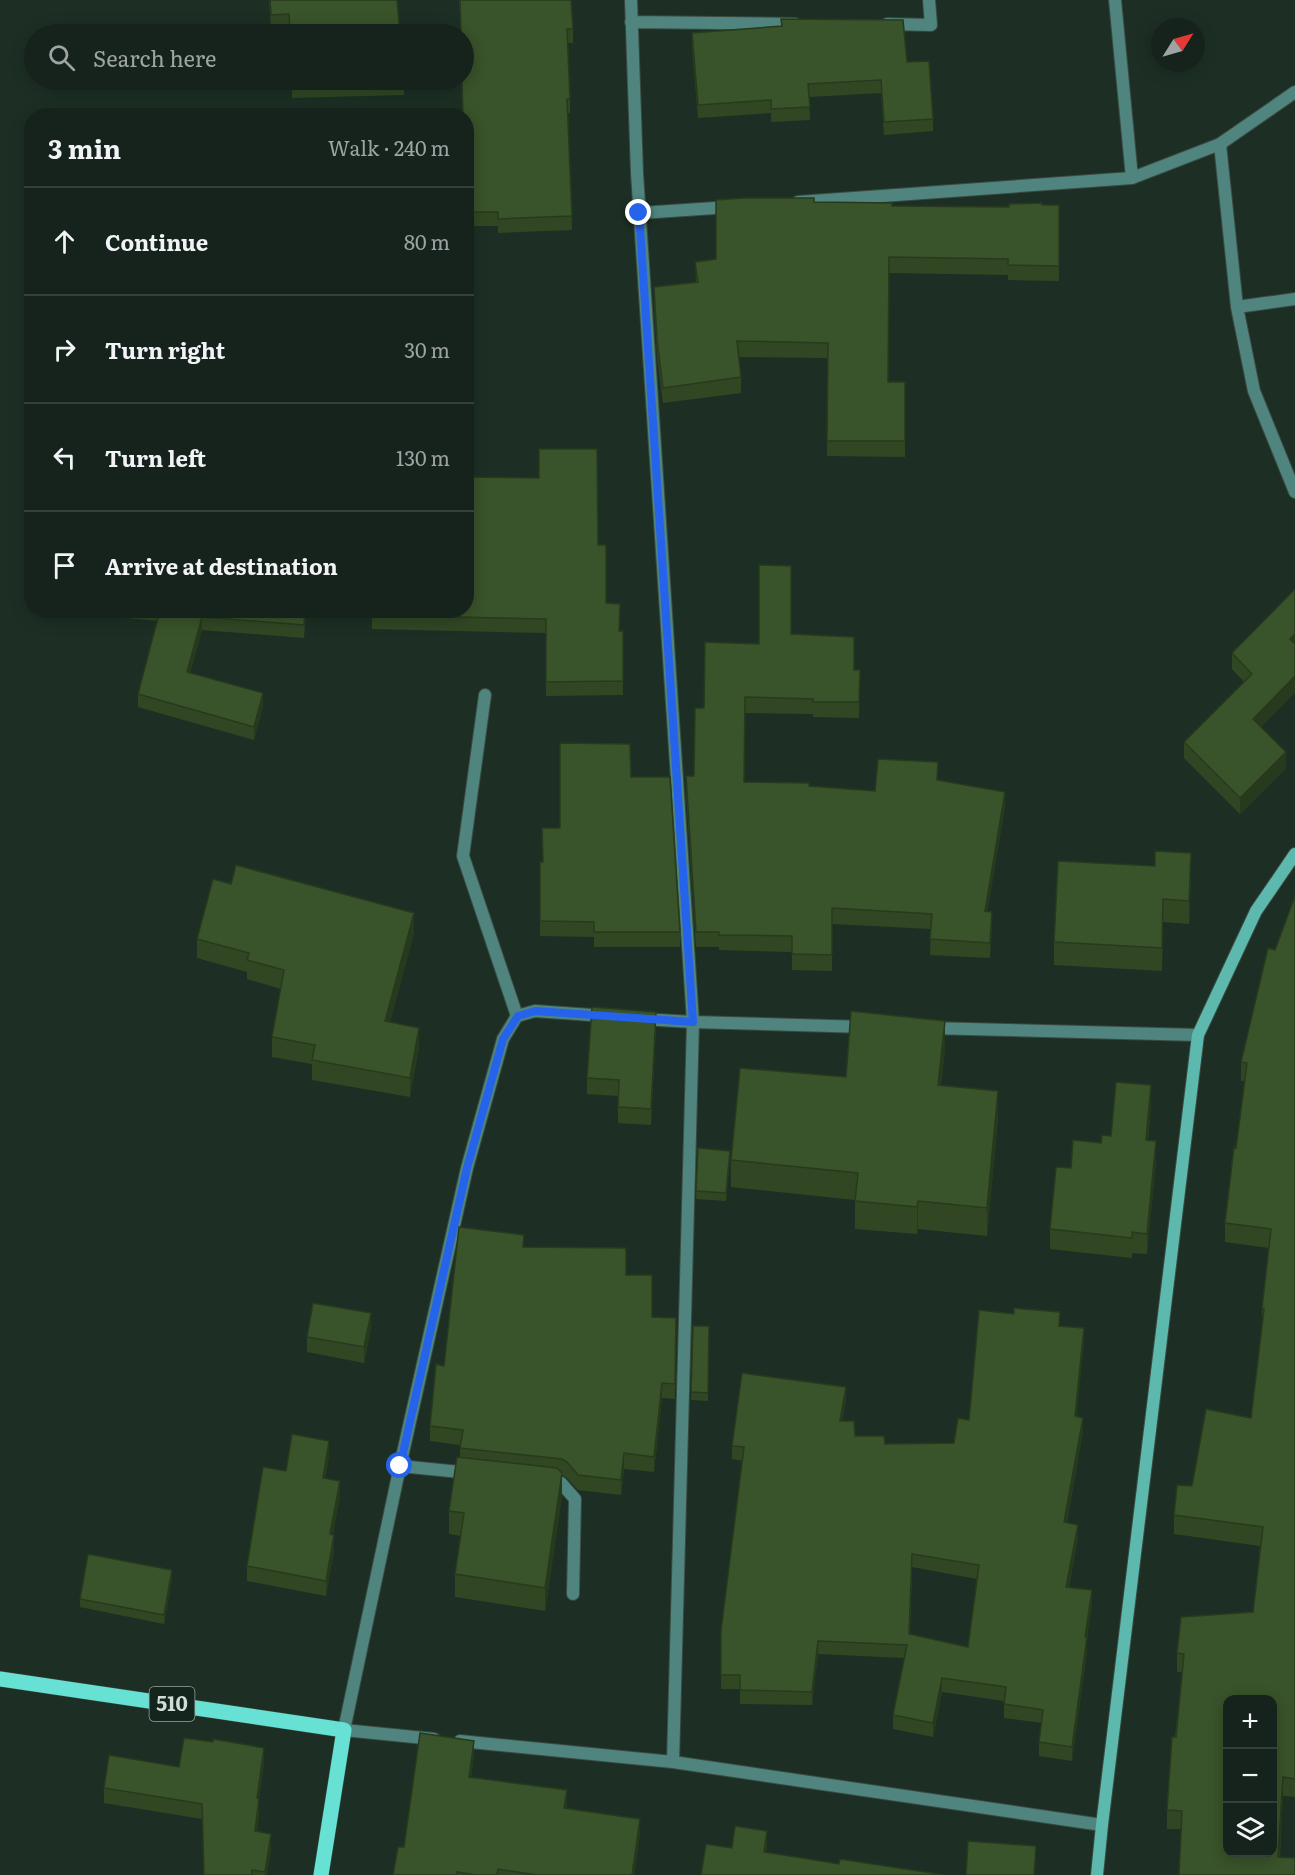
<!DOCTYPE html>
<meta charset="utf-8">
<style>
:root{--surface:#16231c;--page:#232f29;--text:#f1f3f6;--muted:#9ea4a3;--line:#35403b}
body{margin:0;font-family:Literata,serif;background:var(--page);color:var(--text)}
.controls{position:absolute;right:18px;bottom:18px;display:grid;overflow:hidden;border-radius:12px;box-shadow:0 3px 15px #0003}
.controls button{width:54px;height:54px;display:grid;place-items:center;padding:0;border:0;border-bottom:2px solid var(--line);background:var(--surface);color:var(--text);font:30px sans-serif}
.compass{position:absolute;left:1151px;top:18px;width:54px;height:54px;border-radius:50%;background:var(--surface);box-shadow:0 3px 15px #0003;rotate:53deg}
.stop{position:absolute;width:18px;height:18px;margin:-14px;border:4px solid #2563eb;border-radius:50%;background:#fff}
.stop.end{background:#2563eb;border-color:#fff;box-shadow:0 2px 6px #0008}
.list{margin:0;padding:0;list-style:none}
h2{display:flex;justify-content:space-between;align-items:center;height:78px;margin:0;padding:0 24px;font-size:26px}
h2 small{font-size:20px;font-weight:400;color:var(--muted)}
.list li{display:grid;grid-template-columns:39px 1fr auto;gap:18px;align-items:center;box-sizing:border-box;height:108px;padding:0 24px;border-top:2px solid var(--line)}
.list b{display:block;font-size:22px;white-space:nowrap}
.list em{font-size:20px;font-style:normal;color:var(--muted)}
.icon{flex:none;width:33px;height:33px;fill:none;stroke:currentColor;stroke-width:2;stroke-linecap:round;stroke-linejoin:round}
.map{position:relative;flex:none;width:1295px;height:1875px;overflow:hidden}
.search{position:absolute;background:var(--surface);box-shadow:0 3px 15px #0003;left:24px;top:24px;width:450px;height:66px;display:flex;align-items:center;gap:15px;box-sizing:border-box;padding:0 21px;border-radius:33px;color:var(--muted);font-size:22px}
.panel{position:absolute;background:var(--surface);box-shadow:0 3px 15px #0003;left:24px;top:108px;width:450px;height:510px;border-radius:24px}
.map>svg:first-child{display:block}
</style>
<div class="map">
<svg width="1295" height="1875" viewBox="0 0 1295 1875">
<rect width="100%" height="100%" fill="#1d2f25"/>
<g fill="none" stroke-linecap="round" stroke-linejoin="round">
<defs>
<path id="lane" d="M 1115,0 L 1132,178 L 1220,144 L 1295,92
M 1220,144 L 1237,307
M 798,202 L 1132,178
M 640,213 L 730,207
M 1295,299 L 1237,307 L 1254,391 L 1295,492
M 485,695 L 463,856 L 517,1016
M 400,1466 L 470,1473
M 547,1482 L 561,1483 L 575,1499 L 573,1594"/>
<path id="street" d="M 631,0 L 637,173 L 693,1022 L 673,1762
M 631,22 L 795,24
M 887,24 L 931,25 L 929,0
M 641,1019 L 693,1022 L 866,1027
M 929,1028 L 1198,1035
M 434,1739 L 344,1730 L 400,1466 L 467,1168 L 503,1039 L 517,1016 L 535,1011 L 606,1016
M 460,1741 L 673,1762 L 1102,1825"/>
<path id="secondary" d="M 1097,1875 L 1102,1825 L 1198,1035 L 1256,911 L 1295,854"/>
<path id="primary" d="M 0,1679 L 344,1730 L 321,1875"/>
</defs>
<use href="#lane" stroke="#3a4b41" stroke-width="14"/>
<use href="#street" stroke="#3a4b41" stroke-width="14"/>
<use href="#secondary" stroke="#3a4b41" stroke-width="14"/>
<use href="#primary" stroke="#3a4b41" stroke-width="16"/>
<use href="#lane" stroke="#4f857e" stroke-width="12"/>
<use href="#street" stroke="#4f857e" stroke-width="12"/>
<use href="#secondary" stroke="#5db9ae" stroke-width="12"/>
<use href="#primary" stroke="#67e1d3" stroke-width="15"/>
</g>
<path fill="#314724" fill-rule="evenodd" d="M 269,0 L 397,0 L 400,34 L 289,34 L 289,29 L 271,29 Z
M 459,0 L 573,29 L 573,43 L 568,43 L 570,99 L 570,113 L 568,113 L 572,230 L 498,233 L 498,226 L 466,226 L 466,116 Z
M 781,19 L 907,62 L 933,119 L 933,131 L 884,135 L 881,93 L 809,97 L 810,120 L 771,122 L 771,113 L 698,118 L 692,46 L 692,33 L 781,26 Z
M 292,80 L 404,80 L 404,95 L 292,98 Z
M 814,202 L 892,206 L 1009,207 L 1042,205 L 1059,205 L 1059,281 L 1008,280 L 1008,275 L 889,273 L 888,382 L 905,382 L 905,457 L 827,456 L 827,358 L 739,357 L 741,377 L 741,393 L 663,403 L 657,356 L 654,303 L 654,287 L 696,282 L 695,262 L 716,259 Z
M 598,545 L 606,603 L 620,618 L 619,631 L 623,631 L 623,695 L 546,696 L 546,633 L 372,629 L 372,610 Z
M 126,610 L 306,610 L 304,638 L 202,630 L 190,673 L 263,706 L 254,740 L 138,707 L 138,694 L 157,621 L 126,618 Z
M 791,634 L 854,670 L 860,670 L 859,718 L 813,717 L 813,714 L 745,713 L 744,782 L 875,791 L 937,781 L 1005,807 L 987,911 L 992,927 L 990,958 L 930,955 L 931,929 L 832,924 L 832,971 L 792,970 L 792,952 L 719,950 L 719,947 L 696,947 L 686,792 L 686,776 L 694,776 L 704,708 L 759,644 Z
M 1232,653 L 1295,692 L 1261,727 L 1286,768 L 1240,814 L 1184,758 L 1184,742 L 1244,682 L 1232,669 Z
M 631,777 L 680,932 L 680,947 L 594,947 L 594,937 L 540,936 L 540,862 L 543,862 L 560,828 Z
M 1191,876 L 1189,924 L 1163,922 L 1162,971 L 1054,965 L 1054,942 Z
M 1295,896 L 1295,1797 L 1283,1796 L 1280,1857 L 1295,1875 L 1181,1829 L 1167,1829 L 1167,1810 L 1182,1672 L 1177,1672 L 1177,1653 L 1253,1612 L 1260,1546 L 1174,1534 L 1174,1515 L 1192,1486 L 1251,1418 L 1262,1327 L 1262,1308 L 1269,1248 L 1225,1242 L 1225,1223 L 1245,1081 L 1241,1081 L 1241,1062 L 1275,950 Z
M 414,933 L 390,1022 L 419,1047 L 410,1097 L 312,1080 L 312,1064 L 272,1057 L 272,1037 L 281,989 L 247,979 L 247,972 L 197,958 L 197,939 Z
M 656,1028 L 651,1125 L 618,1123 L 618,1096 L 587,1094 L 587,1078 Z
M 945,1048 L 941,1085 L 998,1118 L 987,1236 L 918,1229 L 917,1234 L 855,1229 L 855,1200 L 731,1187 L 731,1160 L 846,1077 Z
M 1151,1106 L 1148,1140 L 1156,1161 L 1147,1254 L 1132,1253 L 1132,1258 L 1050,1249 L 1050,1229 L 1071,1168 L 1101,1143 L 1111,1136 Z
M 698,1148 L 730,1159 L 726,1201 L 696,1199 Z
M 524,1247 L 626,1275 L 652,1317 L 676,1333 L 675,1399 L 662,1398 L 654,1472 L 624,1469 L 621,1495 L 578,1490 L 567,1478 L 562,1475 L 562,1496 L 545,1611 L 455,1597 L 455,1574 L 461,1536 L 449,1534 L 449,1511 L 460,1458 L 460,1445 L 430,1441 L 430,1426 Z
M 693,1326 L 709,1326 L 708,1401 L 691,1400 Z
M 1060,1326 L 1084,1342 L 1076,1417 L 1083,1431 L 1067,1522 L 1078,1538 L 1069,1587 L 1092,1604 L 1087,1637 L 1087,1651 L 1072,1761 L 1039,1756 L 1039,1742 L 1042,1723 L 1004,1718 L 1004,1701 L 942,1692 L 933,1737 L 893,1729 L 893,1715 L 904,1658 L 818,1654 L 812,1705 L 740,1704 L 740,1689 L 721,1689 L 721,1631 L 743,1461 L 732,1459 L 732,1446 L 846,1400 L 842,1421 L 855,1436 L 885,1444 L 954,1443 L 969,1420 ZM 912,1567 L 977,1579 L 968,1647 L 910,1634 Z
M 371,1329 L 364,1363 L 307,1352 L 307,1337 Z
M 329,1456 L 325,1479 L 340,1497 L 333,1534 L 334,1550 L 326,1596 L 247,1581 L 247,1566 L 286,1471 Z
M 172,1579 L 164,1624 L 80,1607 L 80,1599 Z
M 213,1742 L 264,1763 L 259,1798 L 259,1814 L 257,1832 L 271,1849 L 267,1875 L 204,1875 L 202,1819 L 104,1803 L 104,1788 L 179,1767 Z
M 474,1755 L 471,1777 L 567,1804 L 566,1809 L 640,1833 L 634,1875 L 393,1875 L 404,1847 Z"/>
<path fill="#283a1d" d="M 202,617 L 202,630 L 187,685 L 187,672 Z
M 1295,634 L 1295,650 L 1290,639 Z
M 1295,676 L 1295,692 L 1253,735 L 1253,719 Z
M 263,693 L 263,706 L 254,740 L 254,727 Z
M 1286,752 L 1286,768 L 1240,814 L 1240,798 Z
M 1005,792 L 1005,807 L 985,927 L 985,911 Z
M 1191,853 L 1191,876 L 1189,924 L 1189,901 Z
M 1163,899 L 1163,922 L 1162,971 L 1162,948 Z
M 992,912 L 992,927 L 990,958 L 990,943 Z
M 414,913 L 414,933 L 385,1041 L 385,1021 Z
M 656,1012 L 656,1028 L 651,1125 L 651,1109 Z
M 945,1021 L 945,1048 L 938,1112 L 938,1085 Z
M 419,1028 L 419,1047 L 410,1097 L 410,1078 Z
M 1151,1085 L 1151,1106 L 1146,1160 L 1146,1140 Z
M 998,1091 L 998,1118 L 987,1236 L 987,1208 Z
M 1156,1141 L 1156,1161 L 1147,1254 L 1147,1234 Z
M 730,1151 L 730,1159 L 726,1201 L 726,1193 Z
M 918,1201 L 918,1229 L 917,1234 L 917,1207 Z
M 371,1313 L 371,1329 L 364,1363 L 364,1347 Z
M 1084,1328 L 1084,1342 L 1075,1430 L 1075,1416 Z
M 662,1383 L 662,1398 L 654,1472 L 654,1457 Z
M 846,1387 L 846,1400 L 840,1435 L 840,1421 Z
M 1083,1418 L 1083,1431 L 1064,1535 L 1064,1522 Z
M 329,1441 L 329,1456 L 323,1493 L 323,1478 Z
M 624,1453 L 624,1469 L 621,1495 L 621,1480 Z
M 562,1473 L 562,1496 L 545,1611 L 545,1588 Z
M 340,1481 L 340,1497 L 330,1549 L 330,1534 Z
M 1078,1525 L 1078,1538 L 1066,1600 L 1066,1587 Z
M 334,1535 L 334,1550 L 326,1596 L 326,1581 Z
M 172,1570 L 172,1579 L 164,1624 L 164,1615 Z
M 1092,1590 L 1092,1604 L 1085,1650 L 1085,1637 Z
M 1087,1637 L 1087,1651 L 1072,1761 L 1072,1747 Z
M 818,1641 L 818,1654 L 812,1705 L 812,1692 Z
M 942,1678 L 942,1692 L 933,1737 L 933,1723 Z
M 474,1741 L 474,1755 L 469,1791 L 469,1777 Z
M 264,1748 L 264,1763 L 257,1813 L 257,1798 Z
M 1283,1777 L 1283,1796 L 1278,1875 L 1278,1857 Z
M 567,1790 L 567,1804 L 564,1822 L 564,1808 Z
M 259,1798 L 259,1814 L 255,1847 L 255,1831 Z
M 640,1819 L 640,1833 L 634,1875 L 632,1875 Z
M 767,1831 L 767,1848 L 764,1869 L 764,1852 Z
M 271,1834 L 271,1849 L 267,1875 L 265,1875 Z
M 1036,1846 L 1036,1863 L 1035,1875 L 1034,1875 Z"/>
<path fill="#39532a" stroke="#283a1d" stroke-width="1.5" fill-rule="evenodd" d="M 270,0 L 397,0 L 400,34 L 290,34 L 289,14 L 271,15 Z
M 460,0 L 571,0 L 573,29 L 567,29 L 570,99 L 567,99 L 572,216 L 498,219 L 498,212 L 466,212 L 466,116 L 463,116 L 462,80 L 464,80 L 464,34 L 461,34 Z
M 781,19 L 903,20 L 907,62 L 929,61 L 933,119 L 884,122 L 881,80 L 808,84 L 810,107 L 771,109 L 771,100 L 698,105 L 692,33 L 782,26 Z
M 292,80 L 404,80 L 404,81 L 292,83 Z
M 743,198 L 814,198 L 814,202 L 892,203 L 892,206 L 1009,207 L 1009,204 L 1042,203 L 1042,205 L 1059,205 L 1059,266 L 1008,265 L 1008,259 L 889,257 L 888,382 L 905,382 L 905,441 L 827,441 L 828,343 L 737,341 L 741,377 L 663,388 L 657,340 L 654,287 L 698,282 L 695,262 L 716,259 L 716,200 Z
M 539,449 L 597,449 L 598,545 L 606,545 L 606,603 L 620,604 L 619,631 L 623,631 L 623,681 L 546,682 L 546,619 L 372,615 L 372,610 L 466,610 L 466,477 L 539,478 Z
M 759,565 L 791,566 L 791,634 L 854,637 L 854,670 L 860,670 L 859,702 L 813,702 L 813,699 L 745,697 L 744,782 L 809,783 L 809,786 L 875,791 L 878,759 L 938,762 L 937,780 L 1005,792 L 985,911 L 992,912 L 990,943 L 930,939 L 932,914 L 832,908 L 832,955 L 792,954 L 792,936 L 719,935 L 719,932 L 696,932 L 686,776 L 694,776 L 695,708 L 704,708 L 705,642 L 759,644 Z
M 1295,589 L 1295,634 L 1290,639 L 1295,644 L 1295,676 L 1253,719 L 1286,752 L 1240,798 L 1184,742 L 1252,674 L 1232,653 Z
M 160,610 L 305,610 L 304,625 L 202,617 L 187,672 L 263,693 L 254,727 L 138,694 Z
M 560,743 L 630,744 L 631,777 L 670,777 L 680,932 L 594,932 L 594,922 L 540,921 L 540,862 L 543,862 L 542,828 L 560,828 Z
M 1155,851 L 1191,853 L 1189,901 L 1163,899 L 1162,948 L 1054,942 L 1058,861 L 1155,866 Z
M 236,865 L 414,913 L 385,1021 L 419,1028 L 410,1078 L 312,1060 L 315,1045 L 272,1037 L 284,970 L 247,960 L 249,953 L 197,939 L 213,879 L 231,884 Z
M 1295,896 L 1295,1779 L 1283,1777 L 1278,1857 L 1295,1858 L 1295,1875 L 1179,1875 L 1182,1811 L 1167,1810 L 1172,1737 L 1176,1737 L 1184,1654 L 1177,1653 L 1181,1617 L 1253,1612 L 1263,1527 L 1174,1515 L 1177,1485 L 1192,1486 L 1206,1409 L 1251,1418 L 1264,1309 L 1262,1308 L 1271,1229 L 1225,1223 L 1234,1147 L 1236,1148 L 1247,1063 L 1241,1062 L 1268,948 L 1275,950 ZM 1227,1700 L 1272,1700 L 1272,1852 L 1227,1852 Z
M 592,1007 L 656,1012 L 651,1109 L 618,1107 L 619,1080 L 587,1078 Z
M 851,1011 L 945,1021 L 938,1085 L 998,1091 L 987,1208 L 918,1201 L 917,1207 L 855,1201 L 858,1173 L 731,1160 L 740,1068 L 846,1077 Z
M 1116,1082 L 1151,1085 L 1146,1140 L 1156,1141 L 1147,1234 L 1132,1232 L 1132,1238 L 1050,1229 L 1056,1167 L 1071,1168 L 1073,1140 L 1101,1143 L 1102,1135 L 1111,1136 Z
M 698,1148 L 730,1151 L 726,1193 L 696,1191 Z
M 459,1227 L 524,1235 L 523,1247 L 626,1248 L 626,1275 L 652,1275 L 652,1317 L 676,1318 L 675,1384 L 662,1383 L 654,1457 L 624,1453 L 621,1480 L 578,1475 L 567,1462 L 562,1459 L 460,1448 L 463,1430 L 430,1426 L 436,1364 L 444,1366 Z
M 313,1303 L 371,1313 L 364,1347 L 307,1337 Z
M 1014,1308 L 1060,1312 L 1059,1326 L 1084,1328 L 1075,1416 L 1083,1418 L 1064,1522 L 1078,1525 L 1066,1587 L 1092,1590 L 1085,1637 L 1087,1637 L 1072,1747 L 1039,1742 L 1043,1710 L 1004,1704 L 1006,1687 L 942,1678 L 933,1723 L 893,1715 L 907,1645 L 818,1641 L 812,1692 L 740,1690 L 740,1675 L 721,1675 L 721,1631 L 744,1447 L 732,1446 L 742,1373 L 846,1387 L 840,1421 L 854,1421 L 855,1436 L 884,1436 L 885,1444 L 954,1443 L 958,1418 L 969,1420 L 979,1310 L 1014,1314 ZM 912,1554 L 979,1565 L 968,1647 L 909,1634 Z
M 693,1326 L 709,1326 L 708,1393 L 691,1392 Z
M 292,1434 L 329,1441 L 323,1478 L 340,1481 L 330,1534 L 334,1535 L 326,1581 L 247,1566 L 263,1467 L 286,1471 Z
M 457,1457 L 557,1468 L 562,1473 L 545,1588 L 455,1574 L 464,1513 L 449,1511 Z
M 88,1554 L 172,1570 L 164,1615 L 80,1599 Z
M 420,1733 L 474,1741 L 469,1777 L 567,1790 L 564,1808 L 640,1819 L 632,1875 L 536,1875 L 498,1869 L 497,1875 L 475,1875 L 457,1872 L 457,1875 L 393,1875 L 398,1847 L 404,1847 Z
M 184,1738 L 213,1742 L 213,1739 L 264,1748 L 257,1798 L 259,1798 L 255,1831 L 271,1834 L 265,1872 L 252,1870 L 252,1875 L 204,1875 L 202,1804 L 104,1788 L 109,1755 L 179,1767 Z
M 735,1826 L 767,1831 L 764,1852 L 839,1864 L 840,1859 L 945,1875 L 701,1875 L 706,1844 L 732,1848 Z
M 968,1841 L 1036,1846 L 1034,1875 L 966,1875 Z"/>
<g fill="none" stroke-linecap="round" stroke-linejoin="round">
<path stroke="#2563eb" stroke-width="8" d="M 400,1466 L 467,1168 L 503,1039 L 518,1016 L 535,1011 L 693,1022 L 639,213"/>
</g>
<g text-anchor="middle" stroke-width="4.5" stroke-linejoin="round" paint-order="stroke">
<rect fill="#13251c" stroke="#99a69f" stroke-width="1.5" x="149.5" y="1687" width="45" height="34" rx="4.5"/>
<g font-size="20" font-weight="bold" fill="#d2ddd7">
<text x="172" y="1711">510</text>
</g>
</g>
</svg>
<div class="controls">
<button>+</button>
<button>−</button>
<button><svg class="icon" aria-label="layers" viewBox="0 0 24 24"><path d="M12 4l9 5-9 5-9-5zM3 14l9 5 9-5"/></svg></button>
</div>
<svg class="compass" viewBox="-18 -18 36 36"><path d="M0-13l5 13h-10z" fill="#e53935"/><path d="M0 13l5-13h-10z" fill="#9ea4a3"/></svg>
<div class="stop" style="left:400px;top:1466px"></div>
<div class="stop end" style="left:639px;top:213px"></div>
<div class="search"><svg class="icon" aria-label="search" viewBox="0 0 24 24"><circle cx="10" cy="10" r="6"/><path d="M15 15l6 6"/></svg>Search here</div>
<section class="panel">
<h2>3 min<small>Walk · 240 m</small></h2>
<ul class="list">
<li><svg class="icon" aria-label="ahead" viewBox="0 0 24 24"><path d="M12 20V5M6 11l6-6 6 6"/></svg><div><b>Continue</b></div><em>80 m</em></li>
<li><svg class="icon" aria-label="right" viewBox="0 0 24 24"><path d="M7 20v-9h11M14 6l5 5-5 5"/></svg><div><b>Turn right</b></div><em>30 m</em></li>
<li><svg class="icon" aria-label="left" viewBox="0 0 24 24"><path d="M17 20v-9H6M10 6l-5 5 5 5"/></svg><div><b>Turn left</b></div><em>130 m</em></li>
<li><svg class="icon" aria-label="arrive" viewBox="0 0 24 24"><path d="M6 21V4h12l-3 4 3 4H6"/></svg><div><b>Arrive at destination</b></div></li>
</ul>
</section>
</div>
